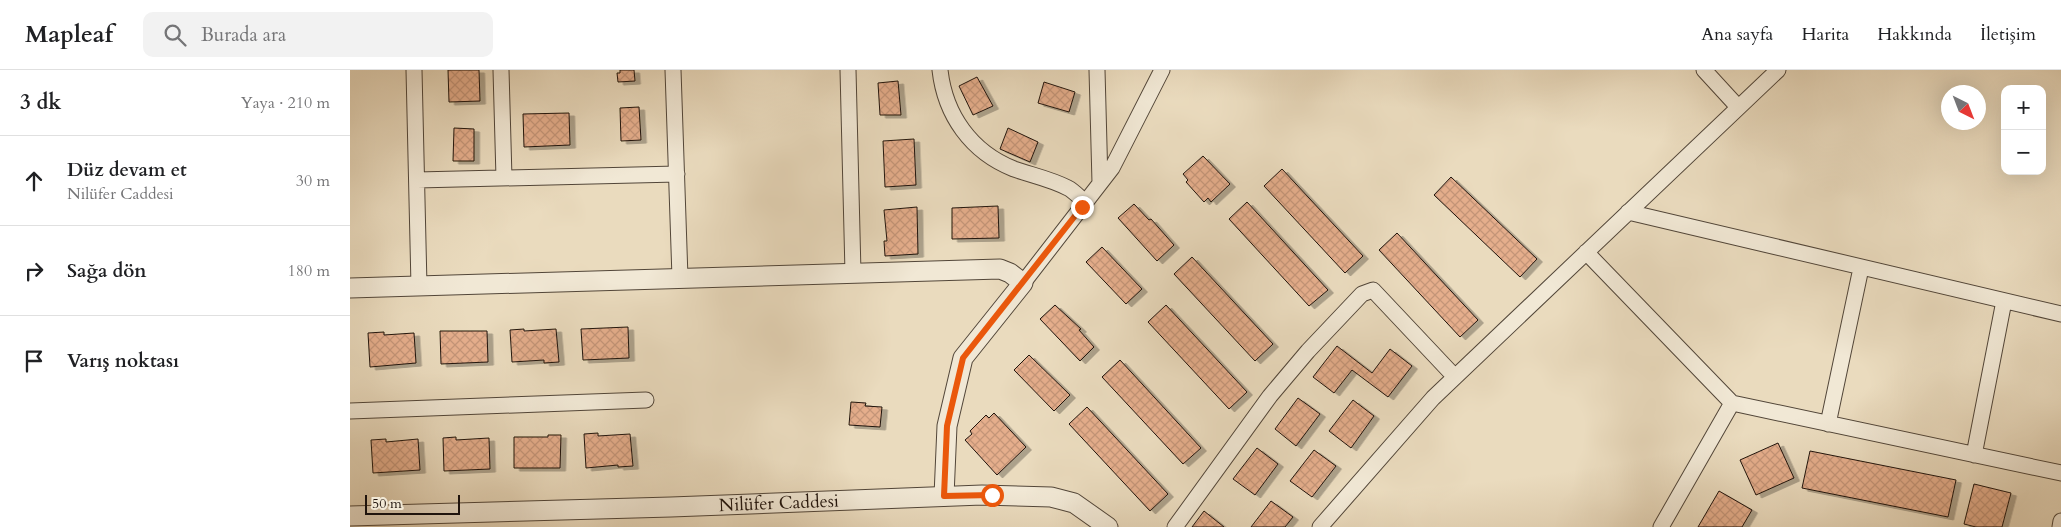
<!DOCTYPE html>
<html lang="tr">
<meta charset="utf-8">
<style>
:root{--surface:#fff;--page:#f2f2f2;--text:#202124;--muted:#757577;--line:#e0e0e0}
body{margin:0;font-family:Cardo,serif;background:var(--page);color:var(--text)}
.controls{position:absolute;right:15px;top:15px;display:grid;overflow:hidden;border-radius:10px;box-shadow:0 5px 20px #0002}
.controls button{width:45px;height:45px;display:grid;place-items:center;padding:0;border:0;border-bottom:1px solid var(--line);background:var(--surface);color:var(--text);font:25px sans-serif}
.compass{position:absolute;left:1591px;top:15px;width:45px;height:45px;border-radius:50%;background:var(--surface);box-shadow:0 5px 20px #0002;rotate:138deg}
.scale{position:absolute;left:15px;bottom:12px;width:95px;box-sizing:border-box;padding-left:5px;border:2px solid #20140d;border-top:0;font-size:14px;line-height:18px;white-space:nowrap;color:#20140d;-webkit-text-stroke:4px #f1e8d5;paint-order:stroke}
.stop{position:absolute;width:15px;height:15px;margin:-11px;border:4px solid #ea580c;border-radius:50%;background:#fff}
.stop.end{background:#ea580c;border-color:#fff;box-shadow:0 1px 5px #0008}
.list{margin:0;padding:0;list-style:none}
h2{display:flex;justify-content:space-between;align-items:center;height:65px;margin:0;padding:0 20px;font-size:21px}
h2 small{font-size:16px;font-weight:400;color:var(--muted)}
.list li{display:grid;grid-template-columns:32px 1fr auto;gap:15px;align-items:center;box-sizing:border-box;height:90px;padding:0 20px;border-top:1px solid var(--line)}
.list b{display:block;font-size:19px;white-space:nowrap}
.list p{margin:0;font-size:16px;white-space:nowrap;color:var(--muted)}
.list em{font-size:16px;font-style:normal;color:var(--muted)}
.icon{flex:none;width:28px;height:28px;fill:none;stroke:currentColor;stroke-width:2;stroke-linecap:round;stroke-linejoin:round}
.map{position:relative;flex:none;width:1711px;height:457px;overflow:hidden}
header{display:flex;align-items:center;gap:30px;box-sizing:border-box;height:70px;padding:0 25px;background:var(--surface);border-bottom:1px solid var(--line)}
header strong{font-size:24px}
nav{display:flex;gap:28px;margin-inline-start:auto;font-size:18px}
.search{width:350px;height:45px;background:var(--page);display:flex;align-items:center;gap:12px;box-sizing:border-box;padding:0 18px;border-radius:10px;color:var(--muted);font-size:19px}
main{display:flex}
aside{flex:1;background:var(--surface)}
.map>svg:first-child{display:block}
</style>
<header>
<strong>Mapleaf</strong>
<div class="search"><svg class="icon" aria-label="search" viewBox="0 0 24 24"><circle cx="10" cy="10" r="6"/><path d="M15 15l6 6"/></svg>Burada ara</div>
<nav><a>Ana sayfa</a><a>Harita</a><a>Hakkında</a><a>İletişim</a></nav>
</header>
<main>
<aside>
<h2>3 dk<small>Yaya · 210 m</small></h2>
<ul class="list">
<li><svg class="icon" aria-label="ahead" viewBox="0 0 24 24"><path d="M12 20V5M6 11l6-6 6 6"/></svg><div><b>Düz devam et</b><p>Nilüfer Caddesi</p></div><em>30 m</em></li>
<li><svg class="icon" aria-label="right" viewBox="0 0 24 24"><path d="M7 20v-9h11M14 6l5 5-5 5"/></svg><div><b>Sağa dön</b></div><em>180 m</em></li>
<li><svg class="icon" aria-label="arrive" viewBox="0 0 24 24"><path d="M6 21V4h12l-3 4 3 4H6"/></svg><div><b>Varış noktası</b></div></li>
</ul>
</aside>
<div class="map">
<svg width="1711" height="457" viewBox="0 0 1711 457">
<defs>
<pattern id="building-cross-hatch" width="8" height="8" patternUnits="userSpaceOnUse" patternTransform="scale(1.25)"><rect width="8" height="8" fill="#e5ae8c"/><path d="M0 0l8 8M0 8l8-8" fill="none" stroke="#c49578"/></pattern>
<filter id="shadow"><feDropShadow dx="5.5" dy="3" stdDeviation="0" flood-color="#0004"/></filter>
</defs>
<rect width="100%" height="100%" fill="#eadbbe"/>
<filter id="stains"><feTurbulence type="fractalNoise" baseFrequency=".004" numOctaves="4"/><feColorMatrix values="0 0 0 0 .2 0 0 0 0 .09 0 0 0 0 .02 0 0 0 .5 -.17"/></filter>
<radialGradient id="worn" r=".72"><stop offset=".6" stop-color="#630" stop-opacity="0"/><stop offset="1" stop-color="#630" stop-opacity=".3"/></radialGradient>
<path fill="url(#building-cross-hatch)" stroke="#20140d" filter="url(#shadow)" d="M 98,0 L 129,0 L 130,31 L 99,32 Z
M 270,0 L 284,0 L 285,11 L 268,12 L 267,3 L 270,3 Z
M 627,7 L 643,36 L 623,45 L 609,16 Z
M 548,11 L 551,45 L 530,45 L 528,13 Z
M 694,12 L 725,22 L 719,42 L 688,33 Z
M 289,37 L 291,70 L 271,71 L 270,38 Z
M 219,43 L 220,75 L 174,77 L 173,44 Z
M 104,58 L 124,59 L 124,91 L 103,91 Z
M 658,58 L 688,72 L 680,92 L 650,79 Z
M 564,69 L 566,115 L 535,117 L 533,71 Z
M 853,86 L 880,114 L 861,132 L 858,128 L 854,132 L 836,112 L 838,110 L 833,104 Z
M 932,99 L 1013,186 L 995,203 L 914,116 Z
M 1101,107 L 1187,189 L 1170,207 L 1084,125 Z
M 897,132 L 978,220 L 959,236 L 879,149 Z
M 784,134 L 799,150 L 801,149 L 824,175 L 807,191 L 768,148 Z
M 648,136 L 649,168 L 602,169 L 602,138 Z
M 567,137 L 568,184 L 535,186 L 534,171 L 537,171 L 534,140 Z
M 1047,163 L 1128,250 L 1110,267 L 1029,180 Z
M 752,177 L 792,219 L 776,234 L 736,192 Z
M 842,187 L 923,274 L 905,291 L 824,204 Z
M 705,235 L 731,259 L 729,260 L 744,277 L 730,291 L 690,249 Z
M 816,235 L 897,322 L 879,339 L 798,252 Z
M 278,257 L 279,288 L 233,290 L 231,259 Z
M 174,259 L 174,261 L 206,259 L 209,292 L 194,293 L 194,290 L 162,292 L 160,260 Z
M 90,261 L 137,261 L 138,292 L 91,294 Z
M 34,262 L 34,265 L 64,263 L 66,293 L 20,297 L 18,263 Z
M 987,276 L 1022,303 L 1040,279 L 1062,296 L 1038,327 L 1002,300 L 984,323 L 963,307 Z
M 679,285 L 720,325 L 704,341 L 664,300 Z
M 770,290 L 851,378 L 833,394 L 752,307 Z
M 948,328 L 970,344 L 946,376 L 925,359 Z
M 1003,330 L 1024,346 L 1001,378 L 979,361 Z
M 501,332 L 516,333 L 515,336 L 532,337 L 530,357 L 499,355 Z
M 737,337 L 818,424 L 800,441 L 719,354 Z
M 644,343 L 676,377 L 647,405 L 615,370 L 622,364 L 620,361 L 636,345 L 639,348 Z
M 248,363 L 248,366 L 280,364 L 283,396 L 268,397 L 268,395 L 236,398 L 234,364 Z
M 198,365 L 211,365 L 210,398 L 164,398 L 164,367 L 198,367 Z
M 106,367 L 106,370 L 139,368 L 140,399 L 94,401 L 93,368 Z
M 36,369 L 36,372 L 68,369 L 70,400 L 23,403 L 21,370 Z
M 1428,373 L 1444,408 L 1406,425 L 1390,390 Z
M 907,378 L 928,394 L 905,425 L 883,409 Z
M 964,380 L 986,396 L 962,427 L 940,411 Z
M 1460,381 L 1606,410 L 1598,447 L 1452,418 Z
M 1624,414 L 1661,423 L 1652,457 L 1626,457 L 1614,454 Z
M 1369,421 L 1402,440 L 1392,457 L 1348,457 Z
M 921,431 L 943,447 L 935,457 L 901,457 Z
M 854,441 L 874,457 L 842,457 Z"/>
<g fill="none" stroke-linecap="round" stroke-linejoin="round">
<defs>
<path id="minor" d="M 64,0 L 69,216
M 151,0 L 154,108
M 323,0 L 330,208
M 498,0 L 503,203
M 590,0 C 595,45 621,82 664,99 C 681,105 701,109 718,118 C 724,121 730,128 735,132
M 747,0 L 750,113
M 1354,0 L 1388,37
M 67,110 L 327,104
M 1278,142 L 1711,244
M 1236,182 L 1382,333 L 1711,403
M 673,213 L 762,98 L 812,0
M 0,341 L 296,330
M 1478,354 L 1511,198
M 1624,385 L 1654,231
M 825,457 L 920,326 L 958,281 L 1012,224 L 1023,220 L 1105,307
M 970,457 L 1083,328 L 1428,0
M 1311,457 L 1382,333
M 1710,457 L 1711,451"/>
<g id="tertiary">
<path d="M 0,218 L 650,199 L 660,203 L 673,213 L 613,288 L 597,356 L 594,426"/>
<path id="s1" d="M 0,446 L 321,437 L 632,425 L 701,427 L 724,433 L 758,457"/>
</g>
</defs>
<use href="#minor" stroke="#524639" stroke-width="17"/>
<use href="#tertiary" stroke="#524639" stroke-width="21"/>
<use href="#minor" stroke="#f1e8d5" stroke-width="15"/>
<use href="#tertiary" stroke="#f1e8d5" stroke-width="19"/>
</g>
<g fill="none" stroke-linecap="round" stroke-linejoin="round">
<path stroke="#ea580c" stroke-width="6" d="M 642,425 L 594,426 L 597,356 L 613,288 L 732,137"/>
</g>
<g text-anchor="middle" stroke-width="4.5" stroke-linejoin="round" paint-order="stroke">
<g font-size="18" fill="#20140d" stroke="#f1e8d5">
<text dy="6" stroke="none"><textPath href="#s1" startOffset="429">Nilüfer Caddesi</textPath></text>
</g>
</g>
<rect width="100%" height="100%" filter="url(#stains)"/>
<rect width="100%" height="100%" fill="url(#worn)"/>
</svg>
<div class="controls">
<button>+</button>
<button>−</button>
</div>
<svg class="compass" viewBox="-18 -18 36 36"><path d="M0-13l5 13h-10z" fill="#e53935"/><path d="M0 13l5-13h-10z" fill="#757577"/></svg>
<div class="scale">50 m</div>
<div class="stop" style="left:642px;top:425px"></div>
<div class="stop end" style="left:732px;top:137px"></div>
</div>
</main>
